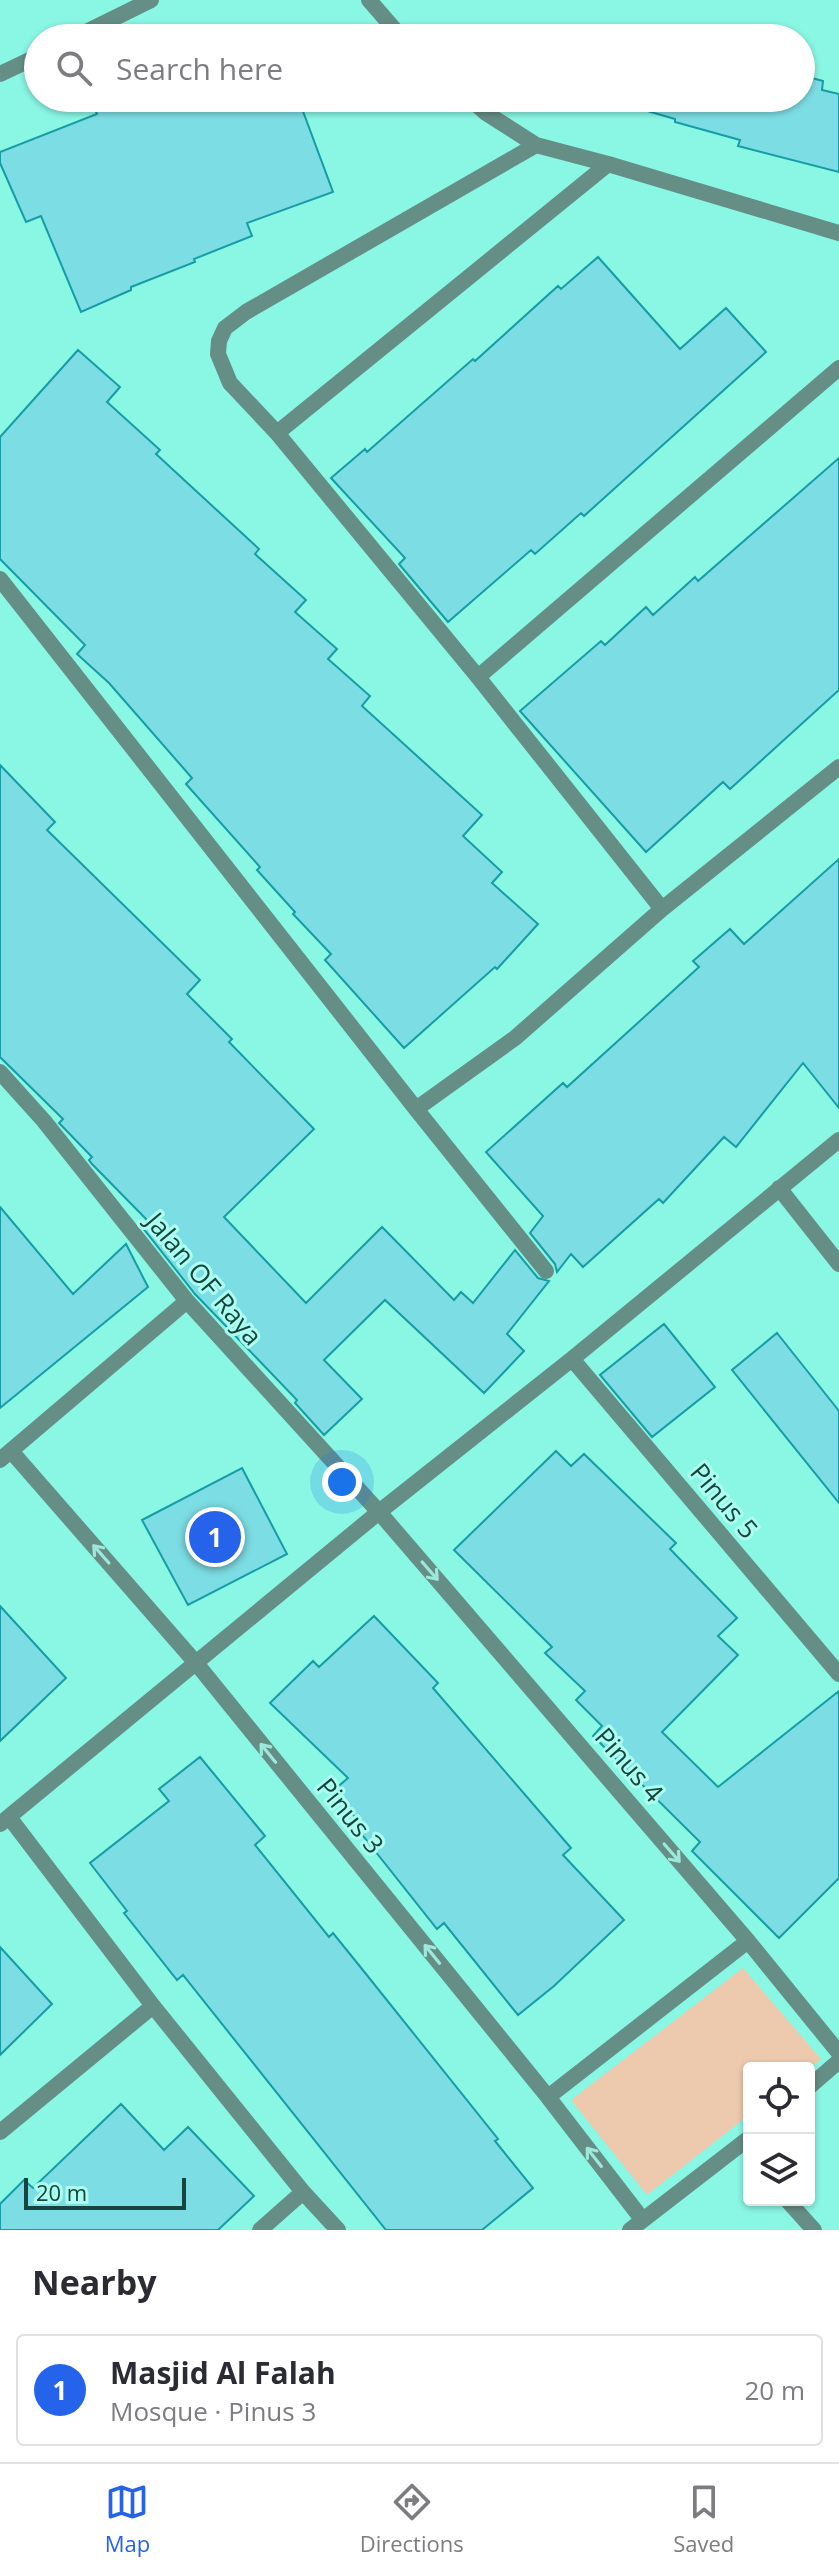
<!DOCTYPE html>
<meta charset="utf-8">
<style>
:root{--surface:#fff;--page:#f2f2f3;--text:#2b2b33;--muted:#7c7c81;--line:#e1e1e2;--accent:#2563eb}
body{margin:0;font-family:"Open Sans",sans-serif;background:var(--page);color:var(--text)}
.controls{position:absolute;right:24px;bottom:24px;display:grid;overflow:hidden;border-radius:8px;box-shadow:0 2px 6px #0004}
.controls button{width:72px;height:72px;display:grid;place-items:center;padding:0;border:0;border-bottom:2px solid var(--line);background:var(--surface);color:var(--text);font:40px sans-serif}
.scale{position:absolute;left:24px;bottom:20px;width:162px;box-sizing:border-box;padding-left:8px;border:4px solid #16453f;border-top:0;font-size:22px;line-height:28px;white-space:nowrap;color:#16453f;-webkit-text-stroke:6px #acfff0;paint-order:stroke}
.you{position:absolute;left:342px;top:1482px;width:28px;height:28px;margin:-20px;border:6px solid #fff;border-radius:50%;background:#1a73e8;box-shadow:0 0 0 12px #1a73e833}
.badge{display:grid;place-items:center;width:52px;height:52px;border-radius:50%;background:var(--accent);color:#fff;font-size:26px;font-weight:700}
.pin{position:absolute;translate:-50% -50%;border:4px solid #fff;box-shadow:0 2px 8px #0006}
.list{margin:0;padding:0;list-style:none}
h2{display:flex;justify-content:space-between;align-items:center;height:104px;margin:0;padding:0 32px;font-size:34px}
h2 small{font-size:26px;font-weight:400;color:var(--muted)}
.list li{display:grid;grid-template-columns:52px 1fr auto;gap:24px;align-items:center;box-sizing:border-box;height:112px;margin:0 16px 16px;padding:0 16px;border:2px solid var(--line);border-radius:8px}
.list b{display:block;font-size:30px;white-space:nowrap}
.list p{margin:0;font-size:26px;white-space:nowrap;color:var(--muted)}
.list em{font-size:26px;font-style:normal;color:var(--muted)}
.icon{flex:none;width:44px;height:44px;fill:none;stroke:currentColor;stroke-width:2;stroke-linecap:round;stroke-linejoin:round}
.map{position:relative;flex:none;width:839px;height:2230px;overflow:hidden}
.search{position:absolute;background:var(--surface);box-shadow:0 2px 6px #0004;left:24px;right:24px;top:24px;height:88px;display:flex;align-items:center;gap:20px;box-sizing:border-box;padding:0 28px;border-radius:44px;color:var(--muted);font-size:30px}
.sheet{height:232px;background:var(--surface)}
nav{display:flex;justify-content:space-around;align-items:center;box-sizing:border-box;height:112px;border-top:2px solid var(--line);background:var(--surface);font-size:22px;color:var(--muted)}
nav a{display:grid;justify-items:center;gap:4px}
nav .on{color:var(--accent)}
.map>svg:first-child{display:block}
</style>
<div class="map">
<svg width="839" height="2230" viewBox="0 0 839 2230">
<rect width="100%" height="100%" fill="#8af6e4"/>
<path fill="#edcaad" d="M 743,1968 L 821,2059 L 809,2069 L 749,2068 L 749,2115 L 647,2195 L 571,2100 Z"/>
<path fill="#7ddde4" stroke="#169ca5" stroke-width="2" d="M 634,29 L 666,38 L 631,38 Z
M 801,75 L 823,81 L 822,90 L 839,94 L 839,172 L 738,146 L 740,140 L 675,122 L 675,119 L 613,101 L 614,98 L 801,98 Z
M 118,98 L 298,98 L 333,192 L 247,223 L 252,236 L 194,259 L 195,262 L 131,287 L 131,290 L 81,312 L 41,216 L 26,222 L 0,163 L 0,152 L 97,114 L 94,107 Z
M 598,257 L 680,349 L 726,308 L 766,352 L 584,516 L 581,513 L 535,554 L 531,550 L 448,622 L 399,564 L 405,558 L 331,478 L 365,449 L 367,452 L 473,359 L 475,361 L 558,286 L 561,289 Z
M 78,350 L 120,387 L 107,402 L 160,450 L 156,454 L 259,549 L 255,554 L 306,600 L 295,612 L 337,649 L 328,659 L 370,696 L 362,706 L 482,815 L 463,836 L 502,872 L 492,883 L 538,924 L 497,969 L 495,967 L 404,1048 L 325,960 L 331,954 L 293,914 L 295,912 L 257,870 L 260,867 L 186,784 L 192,778 L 109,683 L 77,654 L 85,645 L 0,559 L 0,437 Z
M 839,458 L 839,690 L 730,789 L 723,782 L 646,852 L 520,711 L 601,641 L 605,645 L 646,607 L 653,615 L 695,577 L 698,581 Z
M 0,765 L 55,822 L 47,830 L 200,980 L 187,994 L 232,1039 L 229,1042 L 314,1129 L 224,1217 L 306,1303 L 382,1227 L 454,1300 L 461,1292 L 473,1303 L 515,1250 L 538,1278 L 549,1281 L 507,1334 L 524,1351 L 484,1393 L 385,1300 L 324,1360 L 362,1399 L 324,1435 L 295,1403 L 297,1400 L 195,1294 L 143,1228 L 149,1222 L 92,1164 L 89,1160 L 92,1157 L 59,1123 L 63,1119 L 0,1057 Z
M 839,859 L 839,1108 L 803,1063 L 736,1147 L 724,1137 L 663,1203 L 659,1199 L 583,1267 L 571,1254 L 557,1272 L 555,1264 L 530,1233 L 543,1216 L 486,1152 L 563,1083 L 567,1087 L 641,1020 L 699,967 L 693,961 L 730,929 L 744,944 Z
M 0,1207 L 73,1294 L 126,1244 L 148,1287 L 0,1408 Z
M 664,1324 L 715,1387 L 652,1437 L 600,1375 Z
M 777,1333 L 839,1411 L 839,1503 L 732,1370 Z
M 556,1451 L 571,1466 L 584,1454 L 676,1543 L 670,1549 L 737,1618 L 718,1636 L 738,1655 L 662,1732 L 718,1787 L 839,1691 L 839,1878 L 779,1938 L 692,1851 L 700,1842 L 593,1736 L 602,1726 L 576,1700 L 585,1691 L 545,1653 L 552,1647 L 454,1550 Z
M 242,1468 L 287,1554 L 188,1605 L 142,1520 Z
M 0,1606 L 66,1678 L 0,1741 Z
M 374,1616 L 438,1683 L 433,1688 L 571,1848 L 563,1855 L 624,1920 L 554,1986 L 518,2015 L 444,1923 L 437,1929 L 360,1832 L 364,1829 L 334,1790 L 348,1778 L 270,1703 L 313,1661 L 319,1667 Z
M 200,1757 L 265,1836 L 255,1845 L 329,1937 L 333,1933 L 362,1969 L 498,2139 L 495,2141 L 533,2188 L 482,2230 L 386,2230 L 183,1975 L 177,1980 L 124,1913 L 127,1911 L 90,1863 L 169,1801 L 159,1789 Z
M 0,1947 L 52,2004 L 0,2055 Z
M 121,2104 L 164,2150 L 188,2127 L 254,2196 L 218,2230 L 0,2230 L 0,2204 L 24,2180 L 33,2188 Z"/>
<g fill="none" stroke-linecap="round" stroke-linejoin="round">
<path stroke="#658e86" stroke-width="16" d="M 369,0 L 402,38
M 74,38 L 151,0
M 0,74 L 38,56
M 469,98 L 486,113 L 536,145 L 608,164 L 839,233
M 536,145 L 246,312 L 225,328 L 219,341 L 218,354 L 230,383 L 277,433 L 478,677 L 662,909
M 277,433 L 608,164
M 0,579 L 416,1109 L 546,1271
M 478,677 L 839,368
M 0,1072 L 44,1121 L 187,1301 L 379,1512 L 748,1941 L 839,2053
M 416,1109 L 515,1038 L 662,909 L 839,767
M 779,1188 L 839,1264
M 572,1359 L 839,1674
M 11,1451 L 196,1663 L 548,2097 L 642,2219
M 0,1460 L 187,1301
M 9,1817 L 153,2006 L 303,2192 L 338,2230
M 0,1824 L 379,1512 L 572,1359 L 839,1140
M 809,2087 L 839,2061
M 548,2097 L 748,1941
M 0,2132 L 153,2006
M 787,2200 L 814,2230
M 260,2230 L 303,2192
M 630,2230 L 749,2138"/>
</g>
<defs><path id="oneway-shaft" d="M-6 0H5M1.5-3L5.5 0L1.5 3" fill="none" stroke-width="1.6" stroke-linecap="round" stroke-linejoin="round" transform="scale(2)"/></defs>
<g stroke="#9ee8db">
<use href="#oneway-shaft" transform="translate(101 1554) rotate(-131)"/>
<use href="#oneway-shaft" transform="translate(430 1571) rotate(49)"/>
<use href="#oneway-shaft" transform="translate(268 1753) rotate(-129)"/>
<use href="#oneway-shaft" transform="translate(672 1853) rotate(49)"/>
<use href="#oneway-shaft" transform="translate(432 1954) rotate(-129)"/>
<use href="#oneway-shaft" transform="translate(594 2157) rotate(-128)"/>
</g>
<g text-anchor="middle" stroke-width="6" stroke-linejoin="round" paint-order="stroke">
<g font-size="26" fill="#16453f" stroke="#acfff0">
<text transform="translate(204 1279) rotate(50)" y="9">Jalan OF Raya</text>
<text transform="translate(724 1501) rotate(50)" y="9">Pinus 5</text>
<text transform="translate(629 1765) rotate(49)" y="9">Pinus 4</text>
<text transform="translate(350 1816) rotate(51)" y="9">Pinus 3</text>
</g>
</g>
</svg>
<div class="controls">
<button><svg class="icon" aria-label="locate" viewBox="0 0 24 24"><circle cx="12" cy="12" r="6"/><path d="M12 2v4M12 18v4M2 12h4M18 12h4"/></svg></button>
<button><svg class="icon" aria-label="layers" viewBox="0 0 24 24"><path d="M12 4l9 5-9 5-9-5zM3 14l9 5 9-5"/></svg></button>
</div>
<div class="scale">20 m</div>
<div class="you"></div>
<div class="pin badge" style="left:215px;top:1537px">1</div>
<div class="search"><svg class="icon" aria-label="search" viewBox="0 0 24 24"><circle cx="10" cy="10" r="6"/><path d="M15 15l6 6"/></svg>Search here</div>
</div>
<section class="sheet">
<h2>Nearby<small></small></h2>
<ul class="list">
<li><span class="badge">1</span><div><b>Masjid Al Falah</b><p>Mosque · Pinus 3</p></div><em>20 m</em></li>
</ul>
</section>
<nav>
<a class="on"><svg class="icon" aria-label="map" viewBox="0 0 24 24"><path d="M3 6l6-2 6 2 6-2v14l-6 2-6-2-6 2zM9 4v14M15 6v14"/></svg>Map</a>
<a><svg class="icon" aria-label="directions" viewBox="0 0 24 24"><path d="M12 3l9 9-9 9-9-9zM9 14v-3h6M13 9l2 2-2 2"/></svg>Directions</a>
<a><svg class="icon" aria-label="saved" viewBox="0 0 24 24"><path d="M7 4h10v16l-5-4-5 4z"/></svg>Saved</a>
</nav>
